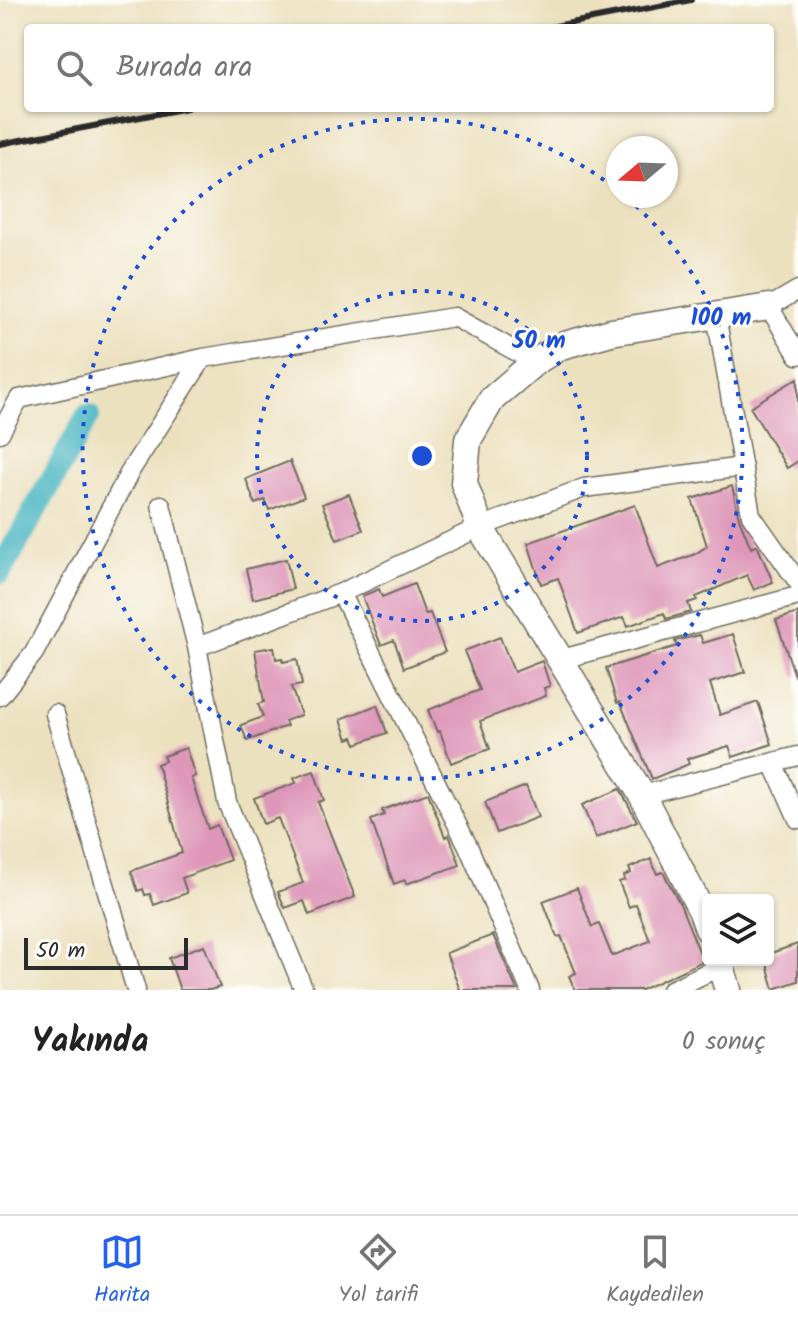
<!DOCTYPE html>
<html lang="tr">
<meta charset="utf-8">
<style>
:root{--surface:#fff;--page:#f6f6f6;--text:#222;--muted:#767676;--line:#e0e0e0;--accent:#2563eb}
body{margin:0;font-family:Kalam,sans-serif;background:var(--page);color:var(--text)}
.controls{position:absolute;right:24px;bottom:24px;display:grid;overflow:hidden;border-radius:8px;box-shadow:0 2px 6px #0004}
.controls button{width:72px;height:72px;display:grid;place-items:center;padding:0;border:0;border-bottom:2px solid var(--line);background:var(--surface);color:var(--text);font:40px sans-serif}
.compass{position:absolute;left:606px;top:136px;width:72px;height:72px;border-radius:50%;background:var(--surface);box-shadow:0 2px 6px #0004;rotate:251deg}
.scale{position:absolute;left:24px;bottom:20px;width:164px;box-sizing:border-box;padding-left:8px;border:4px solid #2b2b2b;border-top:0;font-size:22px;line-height:28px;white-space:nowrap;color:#2b2b2b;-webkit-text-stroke:6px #fdfcf7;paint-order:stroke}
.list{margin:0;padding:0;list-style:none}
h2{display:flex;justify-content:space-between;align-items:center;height:104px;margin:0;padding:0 32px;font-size:34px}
h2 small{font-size:26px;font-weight:400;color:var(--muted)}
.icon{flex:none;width:44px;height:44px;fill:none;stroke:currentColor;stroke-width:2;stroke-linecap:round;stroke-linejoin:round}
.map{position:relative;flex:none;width:798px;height:990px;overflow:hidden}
.search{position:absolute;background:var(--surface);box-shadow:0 2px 6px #0004;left:24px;right:24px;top:24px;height:88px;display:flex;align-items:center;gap:20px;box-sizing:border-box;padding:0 28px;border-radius:8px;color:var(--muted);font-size:30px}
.sheet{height:224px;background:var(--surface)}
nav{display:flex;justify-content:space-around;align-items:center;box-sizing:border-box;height:112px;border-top:2px solid var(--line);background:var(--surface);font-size:22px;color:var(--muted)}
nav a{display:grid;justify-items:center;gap:4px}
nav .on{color:var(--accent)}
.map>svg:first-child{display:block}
</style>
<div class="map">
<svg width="798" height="990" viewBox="0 0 798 990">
<rect width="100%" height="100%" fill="#fdfcf7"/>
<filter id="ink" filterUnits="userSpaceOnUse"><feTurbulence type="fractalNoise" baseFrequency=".0125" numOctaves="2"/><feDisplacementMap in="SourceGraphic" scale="16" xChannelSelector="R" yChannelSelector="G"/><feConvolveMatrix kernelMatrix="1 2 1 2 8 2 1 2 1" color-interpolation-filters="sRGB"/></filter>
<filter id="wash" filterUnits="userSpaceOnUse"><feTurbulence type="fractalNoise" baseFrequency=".006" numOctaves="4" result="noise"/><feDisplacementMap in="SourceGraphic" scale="32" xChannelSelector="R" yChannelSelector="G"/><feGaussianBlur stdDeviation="1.8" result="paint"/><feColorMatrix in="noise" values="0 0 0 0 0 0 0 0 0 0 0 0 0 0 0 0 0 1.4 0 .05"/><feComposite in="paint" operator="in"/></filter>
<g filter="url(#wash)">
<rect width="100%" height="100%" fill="#ece1bf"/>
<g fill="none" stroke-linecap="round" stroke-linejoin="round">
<path stroke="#47b5c1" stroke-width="24" d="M 0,572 L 88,416"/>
</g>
<g id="blocks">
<path fill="#de97b9" d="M 798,378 L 798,461 L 787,468 L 750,407 Z
M 290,461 L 304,497 L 269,510 L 265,500 L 255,504 L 246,479 Z
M 732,486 L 739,518 L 751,548 L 757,545 L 773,582 L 754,590 L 747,575 L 696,597 L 697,600 L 688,603 L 691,612 L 666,619 L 664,613 L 628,626 L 624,617 L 578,633 L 558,578 L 541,584 L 528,543 L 635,505 L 658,568 L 695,554 L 707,546 L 692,499 Z
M 349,494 L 363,530 L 337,540 L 322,504 Z
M 286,559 L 293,589 L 253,599 L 246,569 Z
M 414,584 L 425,614 L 430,613 L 445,652 L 404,668 L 394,640 L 381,645 L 362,596 L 379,589 L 382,597 Z
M 798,613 L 798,676 L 795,676 L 776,620 Z
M 733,634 L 745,672 L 710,683 L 720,715 L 758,702 L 772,744 L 733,757 L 729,746 L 687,759 L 689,764 L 652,779 L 620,702 L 617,703 L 606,668 L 677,646 L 675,641 L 700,635 L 703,643 Z
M 500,637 L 514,672 L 542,661 L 550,686 L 544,688 L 546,696 L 480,721 L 490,749 L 451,763 L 440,731 L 437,732 L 428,710 L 480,690 L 464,651 Z
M 274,647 L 276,659 L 282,658 L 283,662 L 297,659 L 302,685 L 291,687 L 301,715 L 285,721 L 287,726 L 247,741 L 241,725 L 263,717 L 258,704 L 264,702 L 255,650 Z
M 377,705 L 387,733 L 356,744 L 353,737 L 348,739 L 341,719 Z
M 186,748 L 195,776 L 191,778 L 208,829 L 217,825 L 230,860 L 182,878 L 187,893 L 154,905 L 150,894 L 145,895 L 143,889 L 138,891 L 131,871 L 182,853 L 157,764 L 165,761 L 163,756 Z
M 314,771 L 324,800 L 318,802 L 355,897 L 309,915 L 304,901 L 285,908 L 278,892 L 303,883 L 278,818 L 263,824 L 254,798 L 296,783 L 294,778 Z
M 526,786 L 538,817 L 497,833 L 485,802 Z
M 620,789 L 637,821 L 596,838 L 582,805 Z
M 428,793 L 445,837 L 449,835 L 460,865 L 406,884 L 405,880 L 394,884 L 371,820 L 384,815 L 382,810 Z
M 651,859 L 657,874 L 663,872 L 680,904 L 703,961 L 641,990 L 575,990 L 569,976 L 576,973 L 561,936 L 557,937 L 543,901 L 577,888 L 592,927 L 599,924 L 612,956 L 650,941 L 636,904 L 629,907 L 619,882 L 625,880 L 624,876 L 631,873 L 629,868 Z
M 493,935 L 517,990 L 460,990 L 446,953 Z
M 798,944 L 798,981 L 774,989 L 768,968 L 768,954 Z
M 204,945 L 220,987 L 210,990 L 180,990 L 169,958 Z"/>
</g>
</g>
<g filter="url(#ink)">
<use href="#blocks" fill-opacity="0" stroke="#6f6b5f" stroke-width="2"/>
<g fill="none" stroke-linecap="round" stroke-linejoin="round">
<defs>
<path id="street" d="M 798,290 L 769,307 L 798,355
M 716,315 L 751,515 L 798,582
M 0,433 L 19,399 L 203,358
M 161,505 L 197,647 L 227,802 L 304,990
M 341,593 L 468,846 L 530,990
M 197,647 L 341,593 L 480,527 L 584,488 L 743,467
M 562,659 L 798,596
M 0,696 L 34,653 L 132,468 L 203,358 L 454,317 L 535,362
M 55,714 L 136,990
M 773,763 L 798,819
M 642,795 L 798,756
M 671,990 L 721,966"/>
<path id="secondary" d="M 708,929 L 702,912 L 642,795 L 480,527 L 464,483 L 468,440 L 492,399 L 535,362 L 561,346 L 611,332 L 769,307
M 719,960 L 728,990"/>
</defs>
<use href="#street" stroke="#6f6b5f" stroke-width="21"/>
<use href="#secondary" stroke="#6f6b5f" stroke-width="29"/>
<use href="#street" stroke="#fff" stroke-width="18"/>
<use href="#secondary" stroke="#fff" stroke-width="26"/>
<path stroke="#2b2b2b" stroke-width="6" d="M 545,28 L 691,0
M 0,144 L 187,108"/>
</g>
</g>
<g fill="none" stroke="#1d4ed8" stroke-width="4" stroke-dasharray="4 8">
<circle cx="422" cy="456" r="165"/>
<path d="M627 198A330 330 0 1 1 616 189"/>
</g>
<circle cx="422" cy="456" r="12" fill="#1d4ed8" stroke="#fdfcf7" stroke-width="4"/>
<g font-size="24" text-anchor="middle" font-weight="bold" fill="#1d4ed8" stroke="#fdfcf7" stroke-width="6" stroke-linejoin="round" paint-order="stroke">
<text x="721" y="325">100 m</text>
<text x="539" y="348">50 m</text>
</g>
</svg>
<div class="controls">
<button><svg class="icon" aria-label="layers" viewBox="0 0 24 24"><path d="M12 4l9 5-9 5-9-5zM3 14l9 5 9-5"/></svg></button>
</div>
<svg class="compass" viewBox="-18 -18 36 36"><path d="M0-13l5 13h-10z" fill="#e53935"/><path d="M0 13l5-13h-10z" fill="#767676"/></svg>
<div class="scale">50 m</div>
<div class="search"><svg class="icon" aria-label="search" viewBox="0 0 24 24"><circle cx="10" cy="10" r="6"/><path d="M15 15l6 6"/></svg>Burada ara</div>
</div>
<section class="sheet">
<h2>Yakında<small>0 sonuç</small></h2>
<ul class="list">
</ul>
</section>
<nav>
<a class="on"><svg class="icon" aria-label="map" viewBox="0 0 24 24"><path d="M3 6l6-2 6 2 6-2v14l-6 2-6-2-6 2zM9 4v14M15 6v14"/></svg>Harita</a>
<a><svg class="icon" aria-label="directions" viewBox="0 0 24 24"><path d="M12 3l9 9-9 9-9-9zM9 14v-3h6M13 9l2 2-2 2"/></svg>Yol tarifi</a>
<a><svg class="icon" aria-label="saved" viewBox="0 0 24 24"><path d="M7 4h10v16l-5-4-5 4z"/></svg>Kaydedilen</a>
</nav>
